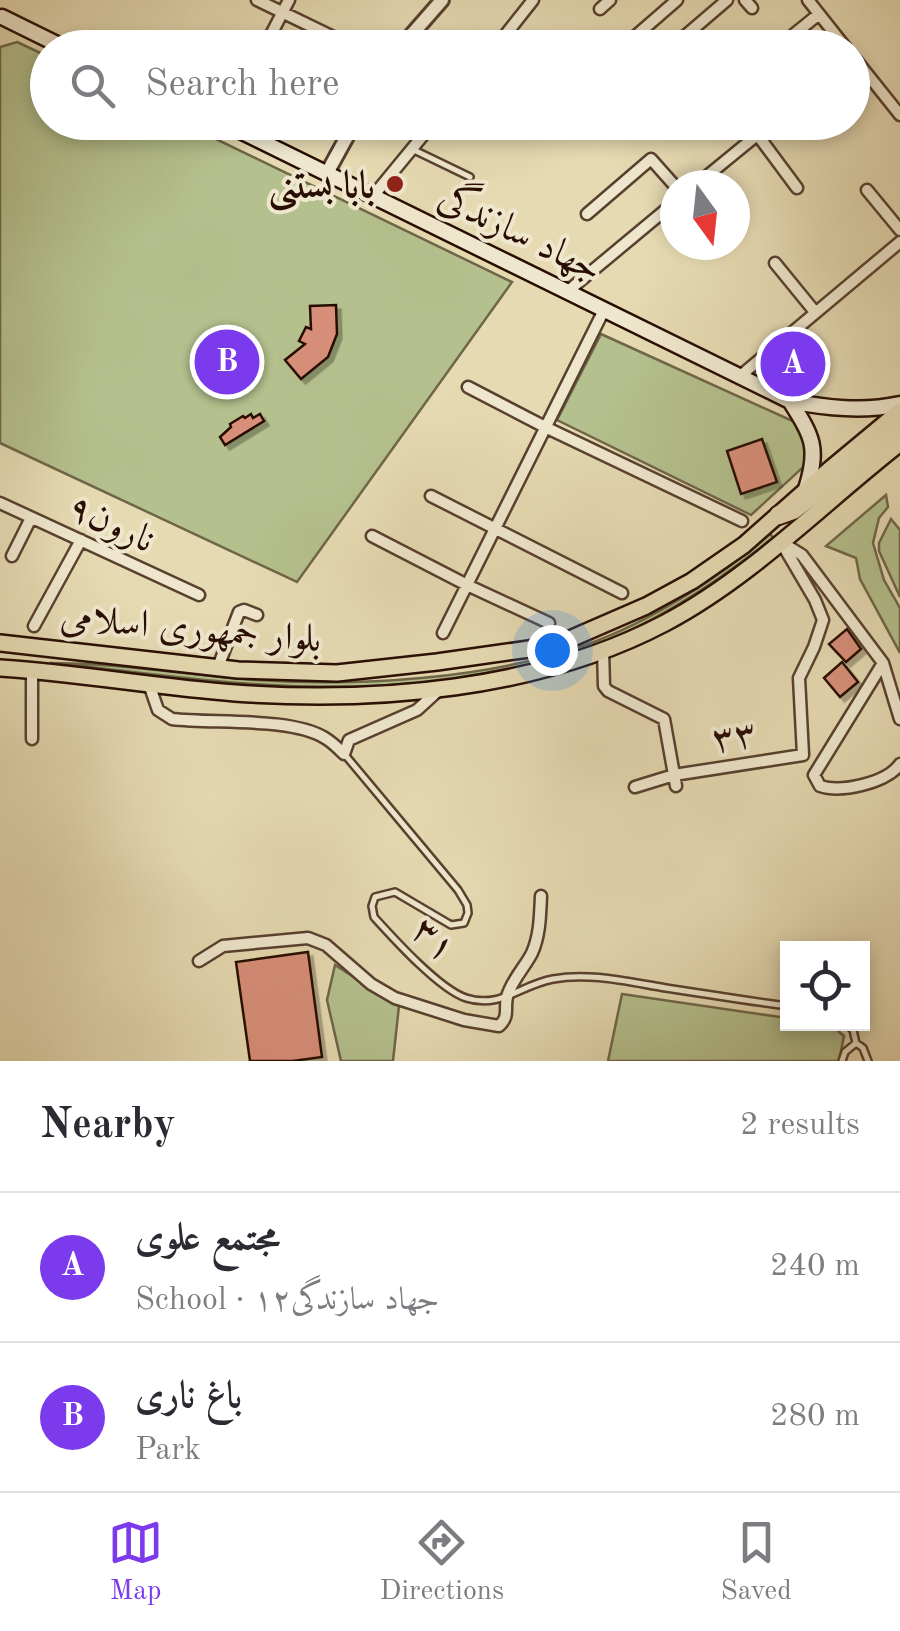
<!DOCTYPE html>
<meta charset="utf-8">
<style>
:root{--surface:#fff;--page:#f7f7f7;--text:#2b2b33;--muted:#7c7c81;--line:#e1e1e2;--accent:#7c3aed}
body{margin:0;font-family:"Old Standard TT",Amiri,serif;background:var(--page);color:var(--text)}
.controls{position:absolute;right:30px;bottom:30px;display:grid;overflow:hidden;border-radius:0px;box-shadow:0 5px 15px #0003}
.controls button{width:90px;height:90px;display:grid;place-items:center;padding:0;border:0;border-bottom:2px solid var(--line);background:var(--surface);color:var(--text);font:50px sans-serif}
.compass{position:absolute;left:660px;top:170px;width:90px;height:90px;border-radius:50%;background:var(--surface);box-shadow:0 5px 15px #0003;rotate:165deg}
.you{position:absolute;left:552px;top:650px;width:35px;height:35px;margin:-25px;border:8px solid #fff;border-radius:50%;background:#1a73e8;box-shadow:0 0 0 15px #1a73e833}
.badge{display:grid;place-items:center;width:65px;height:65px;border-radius:50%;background:var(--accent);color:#fff;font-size:32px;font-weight:700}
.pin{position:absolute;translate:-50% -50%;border:5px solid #fff;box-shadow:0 2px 10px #0006}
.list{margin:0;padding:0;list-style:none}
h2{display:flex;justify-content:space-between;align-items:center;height:130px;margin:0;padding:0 40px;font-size:42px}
h2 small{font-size:32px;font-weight:400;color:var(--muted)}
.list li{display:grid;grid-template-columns:65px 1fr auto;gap:30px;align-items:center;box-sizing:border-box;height:150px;padding:0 40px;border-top:2px solid var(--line)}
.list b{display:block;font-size:38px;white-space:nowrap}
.list p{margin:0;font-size:32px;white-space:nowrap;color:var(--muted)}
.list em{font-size:32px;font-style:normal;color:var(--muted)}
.icon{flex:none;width:55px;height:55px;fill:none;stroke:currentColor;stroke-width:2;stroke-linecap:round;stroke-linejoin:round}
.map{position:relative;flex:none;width:900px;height:1061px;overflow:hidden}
.search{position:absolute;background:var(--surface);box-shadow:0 5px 15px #0003;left:30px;right:30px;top:30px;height:110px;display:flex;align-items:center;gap:25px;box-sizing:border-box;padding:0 35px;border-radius:55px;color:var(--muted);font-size:38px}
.sheet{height:430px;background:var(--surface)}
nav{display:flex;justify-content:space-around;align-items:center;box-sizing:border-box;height:140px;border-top:2px solid var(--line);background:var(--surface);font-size:28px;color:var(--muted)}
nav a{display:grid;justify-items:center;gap:5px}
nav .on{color:var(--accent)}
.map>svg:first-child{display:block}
</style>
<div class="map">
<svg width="900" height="1061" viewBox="0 0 900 1061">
<defs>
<filter id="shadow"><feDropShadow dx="4.5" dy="4.5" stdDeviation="0" flood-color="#0004"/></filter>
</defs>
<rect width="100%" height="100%" fill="#e6dab2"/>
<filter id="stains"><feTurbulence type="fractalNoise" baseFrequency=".002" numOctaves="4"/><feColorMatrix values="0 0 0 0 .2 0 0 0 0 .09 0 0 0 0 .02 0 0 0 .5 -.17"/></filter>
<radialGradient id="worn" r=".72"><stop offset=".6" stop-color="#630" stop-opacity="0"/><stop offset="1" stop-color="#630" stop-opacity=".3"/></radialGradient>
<path fill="#b4c08d" stroke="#6e6648" stroke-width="2.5" d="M 17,42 L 47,56 L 48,122 L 183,123 L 512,282 L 297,582 L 0,443 L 0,47 Z
M 601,334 L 797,423 L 811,460 L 751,515 L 557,420 Z
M 886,495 L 888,507 L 879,518 L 873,543 L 884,580 L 900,608 L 900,653 L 860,579 L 856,558 L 826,546 Z
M 891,519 L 900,530 L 900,597 L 879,551 L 879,543 Z
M 770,533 L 773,538 C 720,580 655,624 591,647 C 488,684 363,692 254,684 C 186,680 118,669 50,663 C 119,663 187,675 256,680 C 361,687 488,679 588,644 C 649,622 722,577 770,533 Z
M 335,965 L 399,1006 L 393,1061 L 341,1061 L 327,1000 Z
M 622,994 L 787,1018 L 788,1024 L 830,1024 L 844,1036 L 839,1061 L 608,1061 Z"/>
<path fill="#d88f7a" stroke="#280d03" stroke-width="2.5" filter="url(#shadow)" d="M 336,305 L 337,334 L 328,357 L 301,379 L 285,360 L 305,344 L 299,341 L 306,327 L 311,329 L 310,306 Z
M 251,414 L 253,418 L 260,414 L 264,421 L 225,445 L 220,437 L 231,427 L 230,424 L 243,416 L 245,418 Z
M 762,439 L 777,482 L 741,494 L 727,451 Z
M 847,629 L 861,649 L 846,662 L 829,644 Z
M 842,662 L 858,682 L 840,697 L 824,678 Z
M 308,952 L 322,1057 L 293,1061 L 250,1061 L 236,962 Z"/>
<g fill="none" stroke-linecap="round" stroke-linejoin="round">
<defs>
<path id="service" d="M 412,149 L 470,177
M 346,756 L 458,890 L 467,905 L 468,913 L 464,923 L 451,925 L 395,892 L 375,897 L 372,906 L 374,917 C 394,939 439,989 466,998 C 501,1009 520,985 553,979 C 590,972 629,982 666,988 C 707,994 747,1001 788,1006
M 847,1024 L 853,1030 L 856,1043
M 842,1061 L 845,1052 L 856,1043 L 863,1048 L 868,1061"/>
<path id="minor" d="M 257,0 L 356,48
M 745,0 L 752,8
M 808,0 L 846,48
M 600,9 L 610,0
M 631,40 L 677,0
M 264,48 L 289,0
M 495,48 L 533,0
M 671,48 L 727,0
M 777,48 L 819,14
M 852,55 L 900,115
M 748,122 L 797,188
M 696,185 L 773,122
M 867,190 L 900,230
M 374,195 L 434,122
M 587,214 L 651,159 L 675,186
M 775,263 L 815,312
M 568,291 L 675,202
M 739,377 L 900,242
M 468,387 L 545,427 L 742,521
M 431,496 L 622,593
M 0,503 L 199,595
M 372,536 L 467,585 L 549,623
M 786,545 L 802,555 L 883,663 L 900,719
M 12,556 L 31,518
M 34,626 L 81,540
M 443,633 L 604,310
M 603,650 L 604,686 L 608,691 L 664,719 L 676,786
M 883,663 L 814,775 L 820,786 C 841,793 887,783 900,764
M 218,667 L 239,612 L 244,610 L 257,615
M 149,684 L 158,710 L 172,719 C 214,724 291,717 325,738 C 332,742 338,748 344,754 L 349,740 L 417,710 L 440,689
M 32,739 L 32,670
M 635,787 L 674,775 L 803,755 L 799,678 L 814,647 L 823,620 L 815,600 L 781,542
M 199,961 L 223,946 L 308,938 L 326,945 L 371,984 L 395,998 L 464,1020 L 499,1026 C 510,1016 504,1009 507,997 C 511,981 525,967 532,953 C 540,935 540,916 541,896"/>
<path id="tertiary" d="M 400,48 L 442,0
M 327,173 L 355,122"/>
<path id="secondary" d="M 2,17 L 65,48
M 222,122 L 790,401 C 827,408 863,412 900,404
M 790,401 C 813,437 819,448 806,489"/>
<path id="primary" d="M 0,643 L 238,670 L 337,673 L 437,662 L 529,649 L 570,639 L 646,606 L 692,581 L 744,545 L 829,470 L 900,411
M 0,668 C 78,673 156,687 235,693 C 376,703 538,690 665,623 C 752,577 823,503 900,443"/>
<path id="trunk" d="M 779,515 L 793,510 L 900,429"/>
</defs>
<use href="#service" stroke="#58402f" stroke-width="10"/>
<use href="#minor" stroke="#58402f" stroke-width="15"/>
<use href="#tertiary" stroke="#58402f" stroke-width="18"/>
<use href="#secondary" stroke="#280d03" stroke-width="19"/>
<use href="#primary" stroke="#280d03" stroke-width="20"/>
<use href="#trunk" stroke="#280d03" stroke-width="22"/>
<use href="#service" stroke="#efe7cd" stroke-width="5"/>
<use href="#minor" stroke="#efe7cd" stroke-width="10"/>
<use href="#tertiary" stroke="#efe7cd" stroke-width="12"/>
<use href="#secondary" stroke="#efe7cd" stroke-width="14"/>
<use href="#primary" stroke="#e6dab2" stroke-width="15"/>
<use href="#trunk" stroke="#e6dab2" stroke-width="18"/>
</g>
<circle fill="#8f2418" stroke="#efe7cd" stroke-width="4" cx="395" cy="184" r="10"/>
<g text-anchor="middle" stroke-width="8" stroke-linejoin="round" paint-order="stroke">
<g font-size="38" font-weight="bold" fill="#280d03" stroke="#efe7cd" text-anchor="end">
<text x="375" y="197">بابا بستنی</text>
</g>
<g font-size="38" fill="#280d03" stroke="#efe7cd">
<text transform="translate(521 232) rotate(26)" y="13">جهاد سازندگی</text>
<text transform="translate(112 522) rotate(25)" y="13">نارون۹</text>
<text transform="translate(191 627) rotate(5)" y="13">بلوار جمهوری اسلامی</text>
<text transform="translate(734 735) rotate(-9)" y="13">۳۳</text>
<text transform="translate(435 938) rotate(43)" y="13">۳۱</text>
</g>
</g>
<rect width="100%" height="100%" filter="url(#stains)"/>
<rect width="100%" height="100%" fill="url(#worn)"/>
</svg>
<div class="controls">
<button><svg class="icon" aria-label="locate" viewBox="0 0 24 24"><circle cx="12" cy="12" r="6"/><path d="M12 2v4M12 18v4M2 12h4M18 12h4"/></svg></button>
</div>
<svg class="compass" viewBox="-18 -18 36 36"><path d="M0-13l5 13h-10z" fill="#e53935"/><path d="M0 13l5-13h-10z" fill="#7c7c81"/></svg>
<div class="you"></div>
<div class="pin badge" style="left:793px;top:364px">A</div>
<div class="pin badge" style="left:227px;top:362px">B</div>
<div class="search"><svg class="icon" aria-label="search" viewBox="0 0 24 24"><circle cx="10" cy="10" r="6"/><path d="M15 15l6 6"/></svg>Search here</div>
</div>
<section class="sheet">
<h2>Nearby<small>2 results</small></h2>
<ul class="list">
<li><span class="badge">A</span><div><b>مجتمع علوی</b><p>School · جهاد سازندگی۱۲</p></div><em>240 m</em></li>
<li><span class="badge">B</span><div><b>باغ ناری</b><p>Park</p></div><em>280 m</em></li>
</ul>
</section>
<nav>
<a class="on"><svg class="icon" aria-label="map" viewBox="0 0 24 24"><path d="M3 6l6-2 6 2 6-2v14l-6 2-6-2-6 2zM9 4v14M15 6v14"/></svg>Map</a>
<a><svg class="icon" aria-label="directions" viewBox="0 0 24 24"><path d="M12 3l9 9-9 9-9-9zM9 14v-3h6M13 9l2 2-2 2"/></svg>Directions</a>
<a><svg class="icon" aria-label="saved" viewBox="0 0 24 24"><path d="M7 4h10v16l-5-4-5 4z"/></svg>Saved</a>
</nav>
